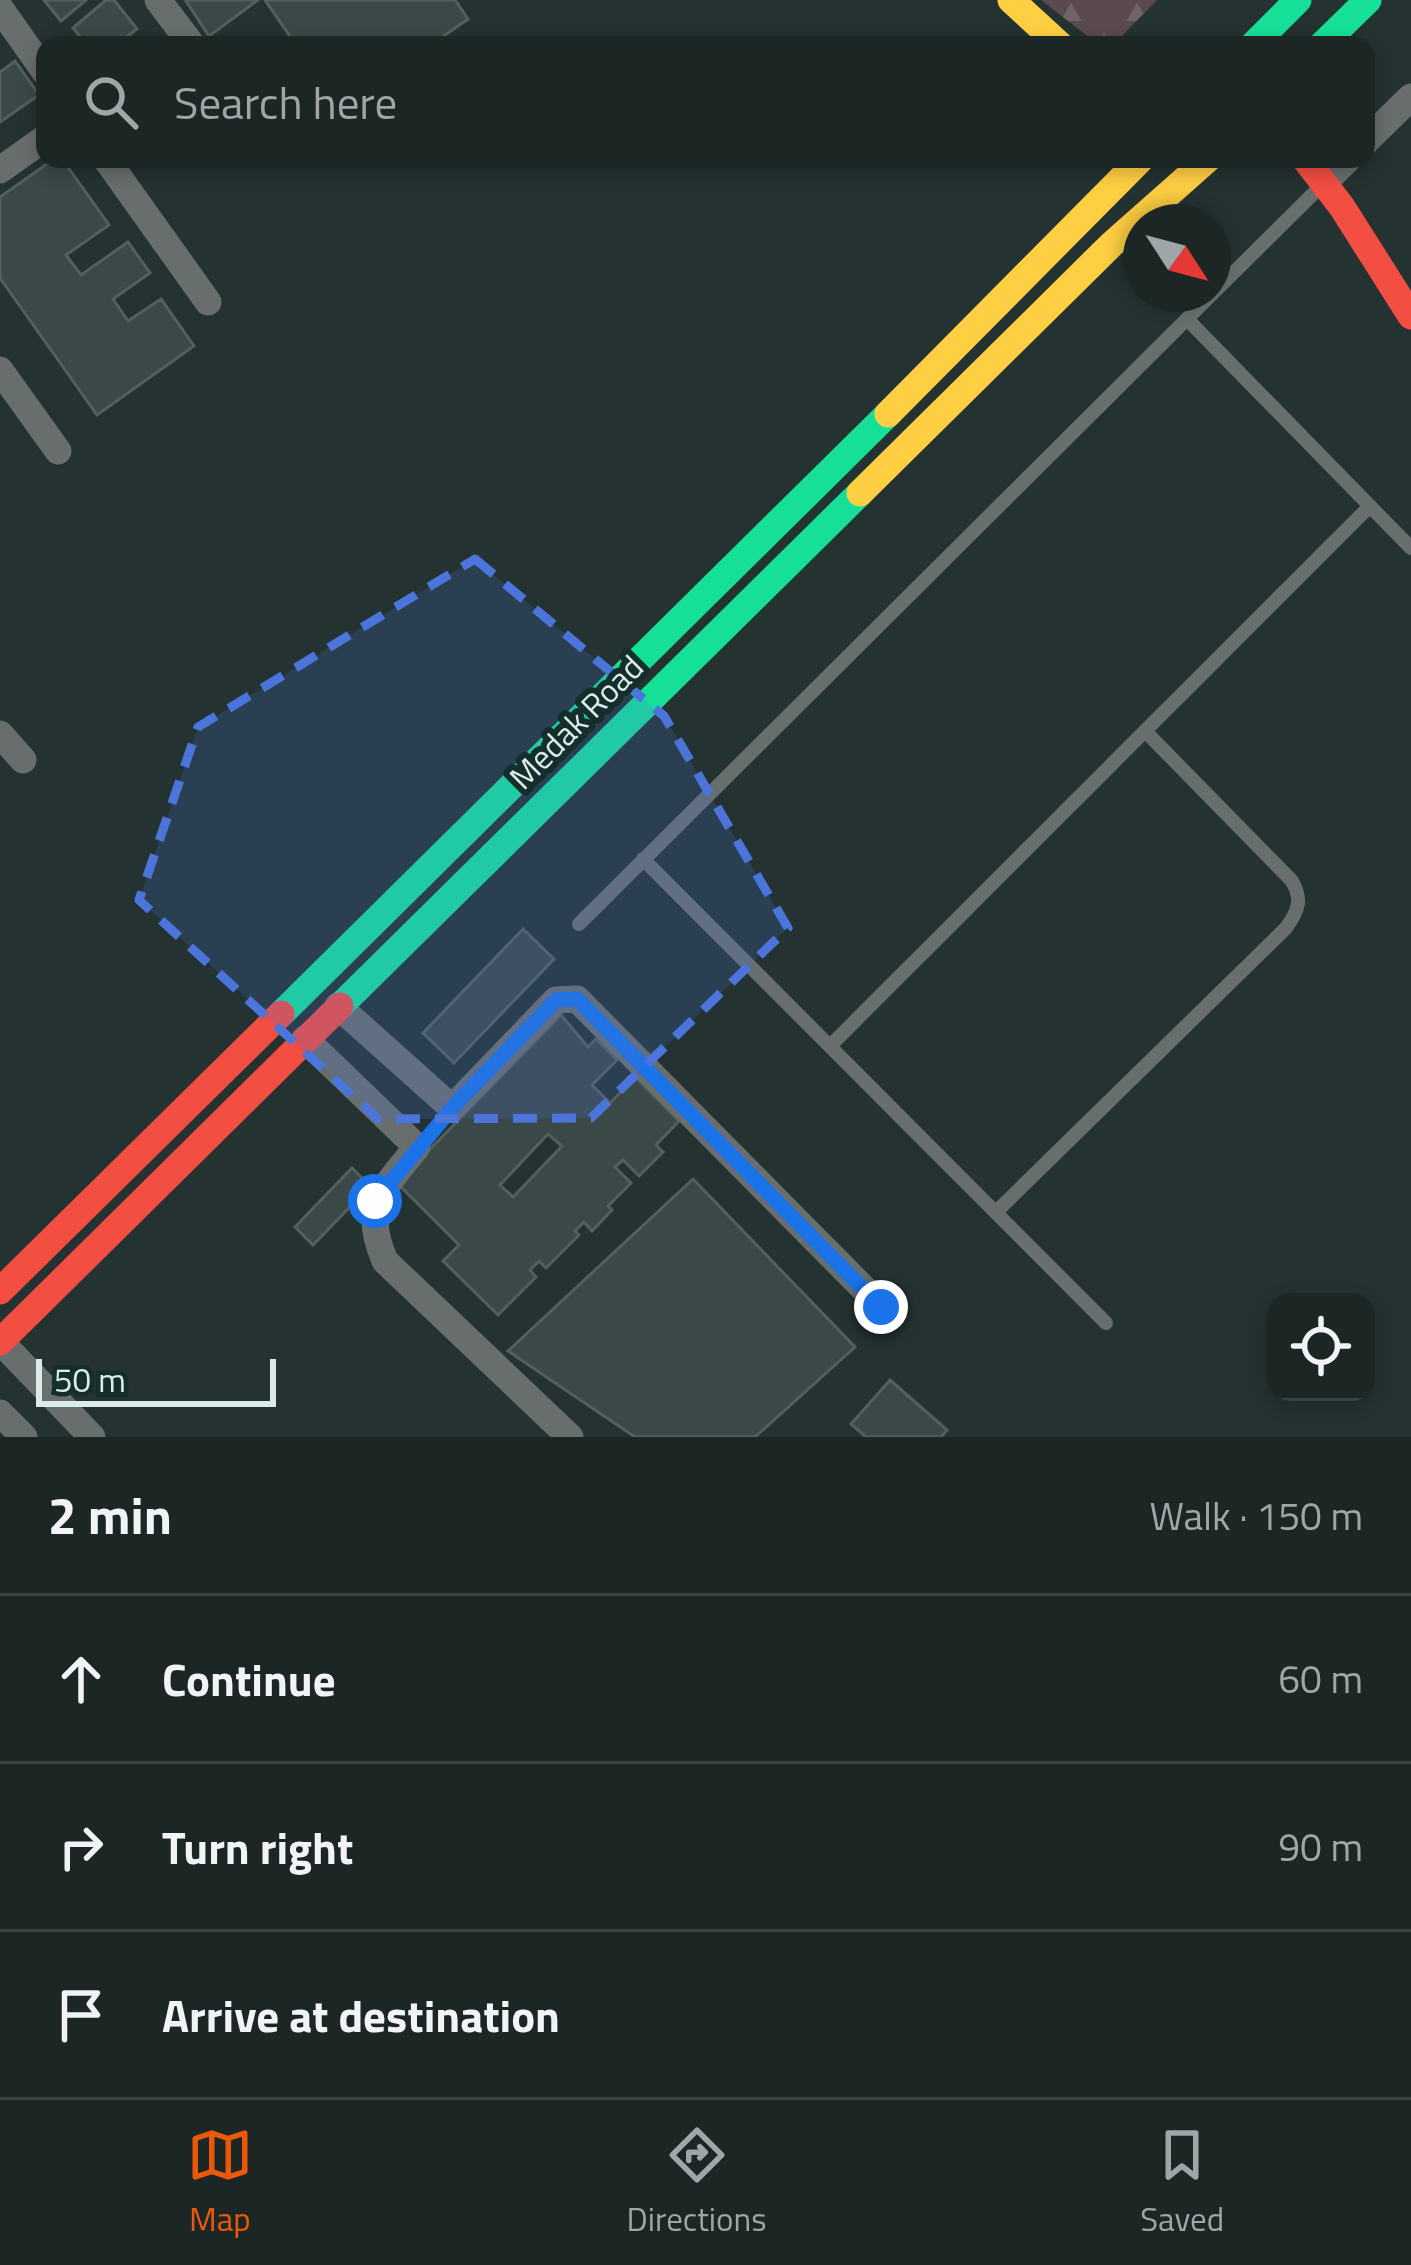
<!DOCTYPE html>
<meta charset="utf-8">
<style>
:root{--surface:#1b2625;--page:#242e2d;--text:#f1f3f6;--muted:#a0a5a7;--line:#394342;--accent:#ea580c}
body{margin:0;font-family:"Titillium Web",sans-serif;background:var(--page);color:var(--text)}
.controls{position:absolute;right:36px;bottom:36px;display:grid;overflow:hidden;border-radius:24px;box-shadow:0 6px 18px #0003}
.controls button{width:108px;height:108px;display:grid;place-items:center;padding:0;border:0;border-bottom:3px solid var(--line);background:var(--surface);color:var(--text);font:60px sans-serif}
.compass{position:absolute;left:1123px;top:204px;width:108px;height:108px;border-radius:50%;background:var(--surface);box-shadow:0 6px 18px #0003;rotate:126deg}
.scale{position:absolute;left:36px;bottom:30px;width:240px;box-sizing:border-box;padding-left:12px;border:6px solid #dbebe9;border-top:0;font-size:33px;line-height:42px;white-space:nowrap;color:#dbebe9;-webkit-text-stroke:9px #142e2c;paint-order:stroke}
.stop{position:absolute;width:36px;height:36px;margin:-27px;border:9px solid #1a73e8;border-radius:50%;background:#fff}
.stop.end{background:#1a73e8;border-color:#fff;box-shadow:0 3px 12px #0008}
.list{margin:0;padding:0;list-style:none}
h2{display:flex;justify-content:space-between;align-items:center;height:156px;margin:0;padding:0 48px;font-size:51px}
h2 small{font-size:39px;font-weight:400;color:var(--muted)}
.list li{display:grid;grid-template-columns:78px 1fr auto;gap:36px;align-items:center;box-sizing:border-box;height:168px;padding:0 48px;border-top:3px solid var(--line)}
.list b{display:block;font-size:45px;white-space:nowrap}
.list em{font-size:39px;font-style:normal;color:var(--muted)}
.icon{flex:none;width:66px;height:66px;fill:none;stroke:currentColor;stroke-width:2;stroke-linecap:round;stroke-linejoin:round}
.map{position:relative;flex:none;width:1411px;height:1437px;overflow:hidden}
.search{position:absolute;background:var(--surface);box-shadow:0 6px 18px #0003;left:36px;right:36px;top:36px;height:132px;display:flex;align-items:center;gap:30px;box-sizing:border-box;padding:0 42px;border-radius:24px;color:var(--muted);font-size:45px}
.sheet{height:660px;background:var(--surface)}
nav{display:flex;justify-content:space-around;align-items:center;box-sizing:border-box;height:168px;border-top:3px solid var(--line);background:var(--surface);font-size:33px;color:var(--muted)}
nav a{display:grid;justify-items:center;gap:6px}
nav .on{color:var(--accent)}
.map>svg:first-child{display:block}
</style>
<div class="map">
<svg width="1411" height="1437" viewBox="0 0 1411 1437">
<defs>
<pattern id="forest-firs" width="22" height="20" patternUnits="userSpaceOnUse" patternTransform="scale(3)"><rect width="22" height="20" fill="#5a4a50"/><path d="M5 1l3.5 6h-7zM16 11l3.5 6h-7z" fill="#716469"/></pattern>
</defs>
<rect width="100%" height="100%" fill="#243231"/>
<path fill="url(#forest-firs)" d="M 1041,0 L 1157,0 L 1113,45 L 1099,45 Z"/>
<path fill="#3a4847" stroke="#535f5e" stroke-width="3" fill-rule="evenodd" d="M 44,0 L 86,0 L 61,21 Z
M 106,0 L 114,0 L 137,29 L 117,45 L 87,45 L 73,28 Z
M 258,0 L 209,36 L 186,1 L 187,0 Z
M 265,0 L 455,0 L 468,19 L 431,45 L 296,45 Z
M 15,61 L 39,95 L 0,122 L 0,72 Z
M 54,159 L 62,159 L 109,225 L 66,255 L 81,275 L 128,242 L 150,273 L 113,299 L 128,321 L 161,299 L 194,346 L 97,415 L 0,278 L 0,197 Z
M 523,929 L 554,959 L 454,1063 L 423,1033 Z
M 561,1015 L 588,1047 L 596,1039 L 617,1060 L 592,1085 L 610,1103 L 635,1077 L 679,1121 L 656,1145 L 663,1152 L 639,1176 L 623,1160 L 615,1167 L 631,1183 L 608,1206 L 612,1210 L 592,1231 L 584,1222 L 575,1231 L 579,1235 L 546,1268 L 539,1261 L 530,1270 L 536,1277 L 498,1315 L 443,1261 L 459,1245 L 397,1183 ZM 548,1134 L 562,1146 L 513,1197 L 500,1185 Z
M 352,1168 L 370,1186 L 313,1245 L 295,1227 Z
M 693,1179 L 855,1347 L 755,1437 L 635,1437 L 508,1351 Z
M 890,1380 L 947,1430 L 941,1437 L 866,1437 L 851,1424 Z"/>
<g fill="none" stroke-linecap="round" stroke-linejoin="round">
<path stroke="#686e6d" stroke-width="14" d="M 1213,293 L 1321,186
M 1187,319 L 1411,548
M 643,859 L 1106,1323
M 579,924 L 1212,294
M 830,1046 L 1370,506
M 996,1212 L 1286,928 C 1298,911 1303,900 1292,881 L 1145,731"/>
<path stroke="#686e6d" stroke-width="27" d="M 158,0 L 192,45
M 0,8 L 45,72
M 1366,141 L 1411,97
M 106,159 L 208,302
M 0,170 L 45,138
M 1324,183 L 1348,159
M 0,370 L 58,451
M 0,734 L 23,760
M 338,1006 L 452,1108 L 556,1000 L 577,999 L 882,1307
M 305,1039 L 417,1147 C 383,1190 361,1205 385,1261 L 570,1437
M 0,1341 L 92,1437
M 0,1413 L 24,1437"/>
<path stroke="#16e098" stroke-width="27" d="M 1253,45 L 1298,0
M 1322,45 L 1368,0
M 340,1006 L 860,493
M 281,1014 L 888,414"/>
<path stroke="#ffcf43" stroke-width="27" d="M 1011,0 L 1060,45
M 888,414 L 1141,159
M 860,493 L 1112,244 L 1208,159"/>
<path stroke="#f24e42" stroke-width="27" d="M 1305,159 L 1342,207 L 1411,316
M 0,1291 L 281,1014
M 0,1342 L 340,1006"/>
</g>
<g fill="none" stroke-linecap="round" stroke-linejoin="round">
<path stroke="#1a73e8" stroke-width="15" d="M 375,1201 L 452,1108 L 556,1000 L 577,999 L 881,1307"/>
</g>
<path fill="#4c75dc" fill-opacity="0.2" stroke="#4c75dc" stroke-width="9" stroke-dasharray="24 15" stroke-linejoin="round" d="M 475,559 L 664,716 L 788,928 L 591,1118 L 378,1119 L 139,900 L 198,727 Z"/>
<g text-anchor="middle" stroke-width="12" stroke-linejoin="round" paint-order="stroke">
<g font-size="33" fill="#dbebe9" stroke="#142e2c">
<text transform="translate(576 722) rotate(-45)" y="12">Medak Road</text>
</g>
</g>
</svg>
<div class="controls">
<button><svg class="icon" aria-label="locate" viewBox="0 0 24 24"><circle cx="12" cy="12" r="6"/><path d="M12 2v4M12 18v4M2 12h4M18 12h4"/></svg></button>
</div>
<svg class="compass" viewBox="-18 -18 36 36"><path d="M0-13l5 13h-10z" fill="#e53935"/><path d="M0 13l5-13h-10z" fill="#a0a5a7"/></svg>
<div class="scale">50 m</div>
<div class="stop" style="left:375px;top:1201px"></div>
<div class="stop end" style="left:881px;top:1307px"></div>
<div class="search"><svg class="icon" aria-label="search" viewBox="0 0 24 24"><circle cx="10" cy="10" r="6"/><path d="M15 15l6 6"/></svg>Search here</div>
</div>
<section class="sheet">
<h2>2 min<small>Walk · 150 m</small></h2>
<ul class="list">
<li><svg class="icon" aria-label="ahead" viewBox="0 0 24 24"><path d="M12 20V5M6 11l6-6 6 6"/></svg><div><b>Continue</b></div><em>60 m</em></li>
<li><svg class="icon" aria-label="right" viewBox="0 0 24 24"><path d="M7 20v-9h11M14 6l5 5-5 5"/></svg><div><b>Turn right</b></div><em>90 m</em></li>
<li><svg class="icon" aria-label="arrive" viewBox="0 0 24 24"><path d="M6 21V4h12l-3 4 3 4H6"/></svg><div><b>Arrive at destination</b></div></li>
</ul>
</section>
<nav>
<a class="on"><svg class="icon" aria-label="map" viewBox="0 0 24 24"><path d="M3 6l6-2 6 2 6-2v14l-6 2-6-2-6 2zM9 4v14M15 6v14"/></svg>Map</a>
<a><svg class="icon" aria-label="directions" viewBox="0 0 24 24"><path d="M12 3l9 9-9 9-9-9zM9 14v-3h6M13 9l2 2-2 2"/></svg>Directions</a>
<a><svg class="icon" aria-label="saved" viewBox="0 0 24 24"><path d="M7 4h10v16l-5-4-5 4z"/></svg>Saved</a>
</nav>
